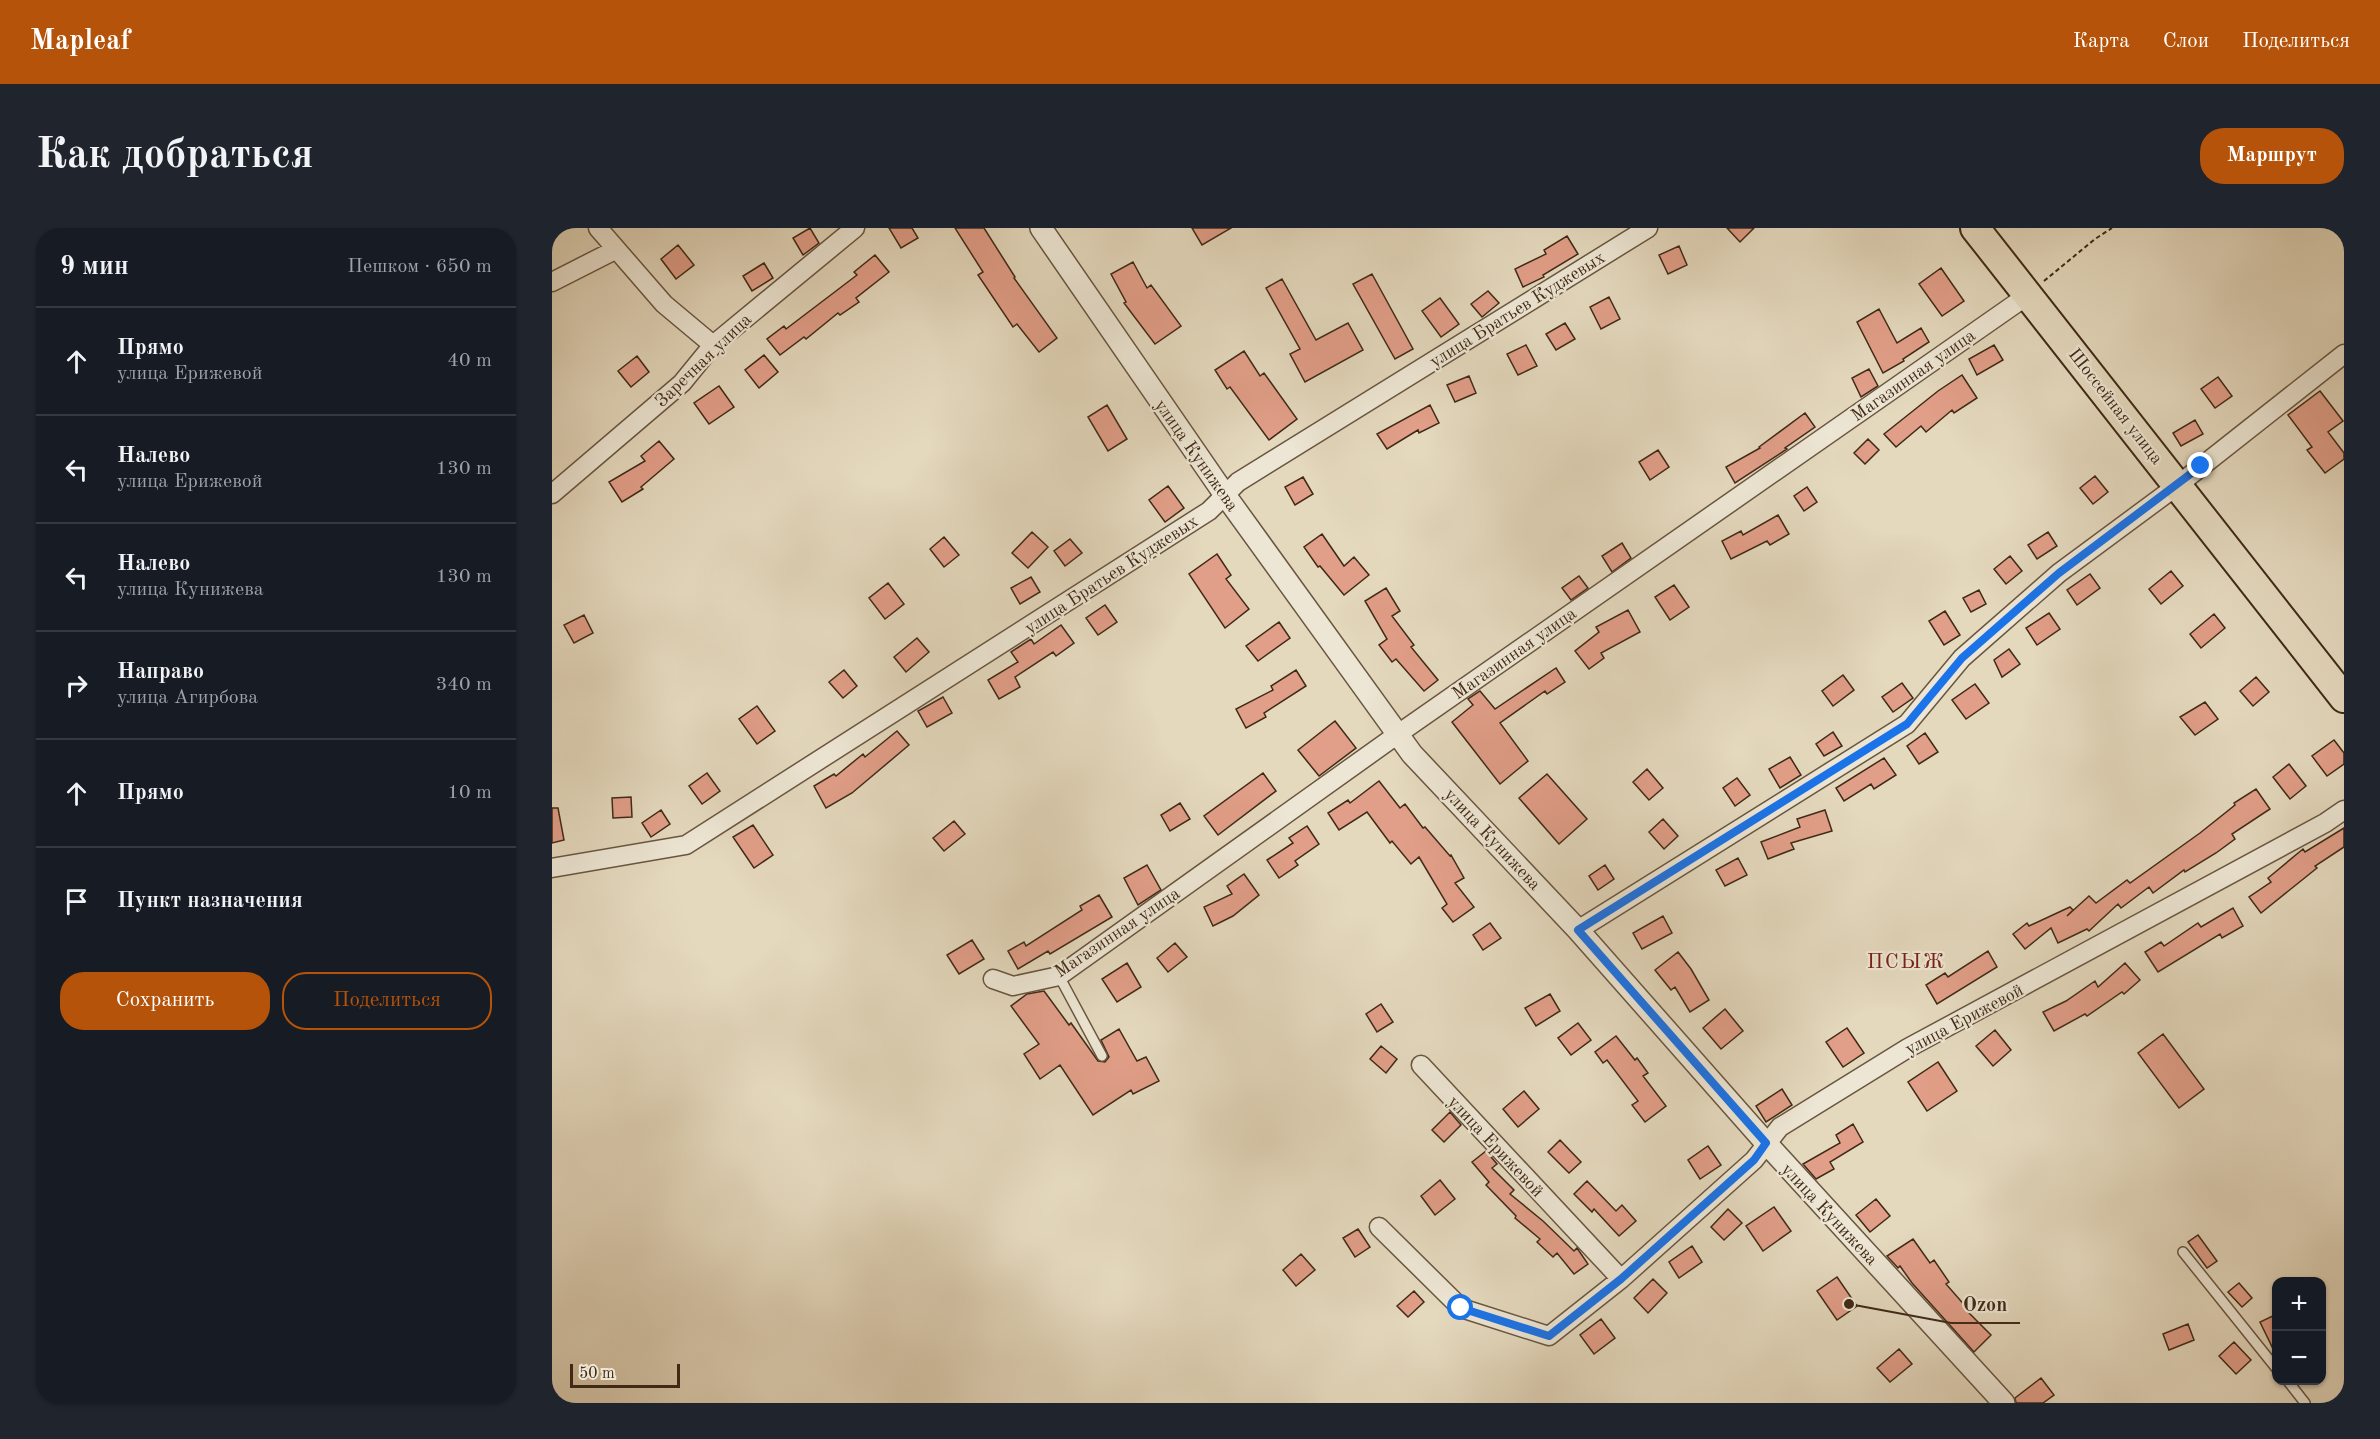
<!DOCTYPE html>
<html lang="ru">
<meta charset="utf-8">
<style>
:root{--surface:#171b24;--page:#20242c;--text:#f1f3f6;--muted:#9ea1a6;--line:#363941;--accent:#b45309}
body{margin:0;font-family:"Old Standard TT",serif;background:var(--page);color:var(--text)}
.controls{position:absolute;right:18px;bottom:18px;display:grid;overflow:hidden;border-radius:12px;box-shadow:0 2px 4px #0004}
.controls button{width:54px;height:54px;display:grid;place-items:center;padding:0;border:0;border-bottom:2px solid var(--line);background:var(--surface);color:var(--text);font:30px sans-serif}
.scale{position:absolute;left:18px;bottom:15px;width:110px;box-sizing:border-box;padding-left:6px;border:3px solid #402a16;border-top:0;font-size:16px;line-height:21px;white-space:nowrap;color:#402a16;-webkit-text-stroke:4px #ede6d4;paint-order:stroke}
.stop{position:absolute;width:18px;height:18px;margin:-14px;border:4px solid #1a73e8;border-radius:50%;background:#fff}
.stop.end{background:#1a73e8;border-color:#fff;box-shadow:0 2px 6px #0008}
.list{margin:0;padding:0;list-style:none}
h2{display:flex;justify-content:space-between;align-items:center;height:78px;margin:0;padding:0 24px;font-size:26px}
h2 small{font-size:20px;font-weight:400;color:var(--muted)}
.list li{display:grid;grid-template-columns:39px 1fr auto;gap:18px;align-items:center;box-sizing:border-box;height:108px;padding:0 24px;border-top:2px solid var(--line)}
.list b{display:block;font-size:22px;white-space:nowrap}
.list p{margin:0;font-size:20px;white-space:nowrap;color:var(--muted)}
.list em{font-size:20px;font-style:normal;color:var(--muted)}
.actions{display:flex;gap:12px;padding:18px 24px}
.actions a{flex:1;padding:14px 0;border:2px solid var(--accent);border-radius:24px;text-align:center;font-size:21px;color:var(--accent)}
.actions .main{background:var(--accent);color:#fff}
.icon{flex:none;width:33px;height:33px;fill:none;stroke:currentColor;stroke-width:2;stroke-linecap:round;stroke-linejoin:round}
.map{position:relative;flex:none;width:1792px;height:1175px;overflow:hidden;border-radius:24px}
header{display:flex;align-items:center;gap:36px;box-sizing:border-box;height:84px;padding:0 30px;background:var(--accent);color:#fff}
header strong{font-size:28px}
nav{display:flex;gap:33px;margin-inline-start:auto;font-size:21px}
.intro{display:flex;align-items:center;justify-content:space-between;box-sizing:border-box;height:144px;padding:0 36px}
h1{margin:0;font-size:42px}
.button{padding:15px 27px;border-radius:24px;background:var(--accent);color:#fff;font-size:21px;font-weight:700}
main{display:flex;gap:36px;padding:0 36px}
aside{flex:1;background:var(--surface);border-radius:24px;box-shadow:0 2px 4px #0004}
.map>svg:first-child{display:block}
</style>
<header>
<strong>Mapleaf</strong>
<nav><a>Карта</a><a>Слои</a><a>Поделиться</a></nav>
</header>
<div class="intro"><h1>Как добраться</h1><a class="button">Маршрут</a></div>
<main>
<aside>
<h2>9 мин<small>Пешком · 650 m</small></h2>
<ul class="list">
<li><svg class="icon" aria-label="ahead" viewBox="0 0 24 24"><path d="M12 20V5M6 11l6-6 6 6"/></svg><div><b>Прямо</b><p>улица Ерижевой</p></div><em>40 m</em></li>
<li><svg class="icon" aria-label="left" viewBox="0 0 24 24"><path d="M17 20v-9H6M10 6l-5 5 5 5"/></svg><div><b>Налево</b><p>улица Ерижевой</p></div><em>130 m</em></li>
<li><svg class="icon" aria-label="left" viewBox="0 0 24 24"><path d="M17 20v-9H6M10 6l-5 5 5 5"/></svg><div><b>Налево</b><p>улица Кунижева</p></div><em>130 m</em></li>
<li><svg class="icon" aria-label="right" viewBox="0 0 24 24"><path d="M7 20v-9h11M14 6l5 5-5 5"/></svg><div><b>Направо</b><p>улица Агирбова</p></div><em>340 m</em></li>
<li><svg class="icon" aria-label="ahead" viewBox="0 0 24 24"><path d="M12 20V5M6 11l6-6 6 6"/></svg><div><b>Прямо</b></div><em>10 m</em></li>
<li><svg class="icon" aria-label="arrive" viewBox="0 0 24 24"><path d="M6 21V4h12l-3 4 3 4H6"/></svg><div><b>Пункт назначения</b></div></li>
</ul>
<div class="actions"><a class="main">Сохранить</a><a>Поделиться</a></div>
</aside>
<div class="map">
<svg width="1792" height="1175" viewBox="0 0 1792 1175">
<rect width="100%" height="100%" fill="#e4d8bd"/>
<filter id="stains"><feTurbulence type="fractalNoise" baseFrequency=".00333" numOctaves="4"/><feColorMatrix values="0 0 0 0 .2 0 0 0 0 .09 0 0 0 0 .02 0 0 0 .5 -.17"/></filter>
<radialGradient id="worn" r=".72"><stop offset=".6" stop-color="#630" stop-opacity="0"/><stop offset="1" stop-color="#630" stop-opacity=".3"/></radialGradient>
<path fill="#e19e88" stroke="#402a16" stroke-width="1.5" d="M 258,0 L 267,15 L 251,27 L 241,10 Z
M 337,0 L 360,0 L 366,10 L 349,20 Z
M 403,0 L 432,0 L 463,49 L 462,50 L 505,110 L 487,124 L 465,96 L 461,99 L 426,47 L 431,44 Z
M 640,0 L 679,0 L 650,17 Z
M 1175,0 L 1202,0 L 1188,14 Z
M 1015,8 L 1026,26 L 991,47 L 992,49 L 971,59 L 963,41 L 994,26 L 992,22 Z
M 126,17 L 142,37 L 124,51 L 109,31 Z
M 1127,18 L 1135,37 L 1116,46 L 1107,27 Z
M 323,27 L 337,44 L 304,70 L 307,74 L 288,87 L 286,85 L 254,111 L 252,109 L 228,127 L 215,111 L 232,98 L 234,101 L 305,47 L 302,44 Z
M 581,34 L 595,60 L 599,57 L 629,98 L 603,116 L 572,75 L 574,74 L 559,46 Z
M 212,35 L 221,50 L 200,63 L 191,48 Z
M 1389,40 L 1412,73 L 1390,88 L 1367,56 Z
M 820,46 L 861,121 L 843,131 L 801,56 Z
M 730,51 L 764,112 L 796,95 L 811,122 L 753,154 L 738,126 L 748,121 L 714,60 Z
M 936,63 L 947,75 L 930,89 L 919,76 Z
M 1057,69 L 1068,91 L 1049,101 L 1038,79 Z
M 888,70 L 907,96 L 889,109 L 870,83 Z
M 1327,81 L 1345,115 L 1369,100 L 1377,114 L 1351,131 L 1352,133 L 1331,145 L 1305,94 Z
M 1013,95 L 1023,111 L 1004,122 L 994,106 Z
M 974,117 L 985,138 L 966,147 L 955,126 Z
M 1442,117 L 1451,132 L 1425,147 L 1417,131 Z
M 692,123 L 708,148 L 712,145 L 745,191 L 717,212 L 678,159 L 675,161 L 663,142 Z
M 212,127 L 226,144 L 207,160 L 193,142 Z
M 85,128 L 97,144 L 79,159 L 66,143 Z
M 1317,141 L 1326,158 L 1309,169 L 1300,150 Z
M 1410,147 L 1425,170 L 1402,185 L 1400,182 L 1374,204 L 1369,198 L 1344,219 L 1332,206 L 1386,163 Z
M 917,148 L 924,165 L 903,174 L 895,157 Z
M 1666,149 L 1680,168 L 1663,180 L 1649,161 Z
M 167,158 L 182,179 L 157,196 L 142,175 Z
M 1768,163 L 1791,193 L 1776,204 L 1792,225 L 1792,231 L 1773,245 L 1755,222 L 1760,219 L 1736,187 Z
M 555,177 L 575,211 L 556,223 L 536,189 Z
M 878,177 L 887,195 L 867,205 L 866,202 L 835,221 L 825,206 Z
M 1253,185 L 1263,199 L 1233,220 L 1235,221 L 1183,255 L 1174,239 L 1208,220 L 1207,219 Z
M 1643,192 L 1651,206 L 1629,218 L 1621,205 Z
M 1316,211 L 1327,222 L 1313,236 L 1302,225 Z
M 107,213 L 122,231 L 89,259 L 91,261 L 70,274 L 57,254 L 93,233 L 89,228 Z
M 1106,222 L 1117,239 L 1098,252 L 1087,234 Z
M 1543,248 L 1556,264 L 1541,276 L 1528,260 Z
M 751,249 L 761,266 L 743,277 L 733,259 Z
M 616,258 L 632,280 L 613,294 L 597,272 Z
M 1255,259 L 1265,274 L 1252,283 L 1242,268 Z
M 1226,287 L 1237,306 L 1218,317 L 1215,313 L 1179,331 L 1170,313 L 1189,303 L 1191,307 Z
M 480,304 L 496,319 L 476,340 L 460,325 Z
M 1496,304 L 1505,318 L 1485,331 L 1476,317 Z
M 770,306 L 792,338 L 802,329 L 817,347 L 792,367 L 768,338 L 766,339 L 752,319 Z
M 392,309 L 407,327 L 392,339 L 378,321 Z
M 518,311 L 530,325 L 513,338 L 502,323 Z
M 1070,315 L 1079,330 L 1060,344 L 1050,328 Z
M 665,326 L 679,347 L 674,351 L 697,381 L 673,400 L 637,346 Z
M 1458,328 L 1470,343 L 1454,356 L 1442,341 Z
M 1619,343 L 1631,358 L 1609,376 L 1597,361 Z
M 1538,346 L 1548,360 L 1525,377 L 1515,362 Z
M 1027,348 L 1036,360 L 1019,372 L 1010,360 Z
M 479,349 L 488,364 L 468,376 L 459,360 Z
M 336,355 L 352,376 L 333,391 L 317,370 Z
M 1122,357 L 1137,379 L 1118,392 L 1103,369 Z
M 834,360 L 848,383 L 840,388 L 862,417 L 859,419 L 886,452 L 872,463 L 844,431 L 840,434 L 827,417 L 835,411 L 813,373 Z
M 1427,362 L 1434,376 L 1419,384 L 1411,370 Z
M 553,377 L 565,394 L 546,407 L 534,390 Z
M 1076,382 L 1088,404 L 1049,425 L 1052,430 L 1037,441 L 1023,423 L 1047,404 L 1044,399 Z
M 1393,383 L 1408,407 L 1392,417 L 1377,393 Z
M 1497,385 L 1508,401 L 1485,417 L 1474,400 Z
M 1662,386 L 1673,400 L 1649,420 L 1638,406 Z
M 32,387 L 41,405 L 22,415 L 12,397 Z
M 727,394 L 738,410 L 706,433 L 694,418 Z
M 509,397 L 522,415 L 504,428 L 501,424 L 463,449 L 468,459 L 447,471 L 436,452 L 466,434 L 459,424 L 479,411 L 482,416 Z
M 365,410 L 377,424 L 354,444 L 342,429 Z
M 1457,421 L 1468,436 L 1450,449 L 1442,432 Z
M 1004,440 L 1013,454 L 995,466 L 993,463 L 948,495 L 976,533 L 948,556 L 900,494 L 921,477 L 916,471 L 928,463 L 943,481 Z
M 292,442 L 305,458 L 291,470 L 277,454 Z
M 744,442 L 754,458 L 712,485 L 714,489 L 694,500 L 684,481 L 721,462 L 719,458 Z
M 1291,447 L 1302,462 L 1281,478 L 1270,463 Z
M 1704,449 L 1717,464 L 1701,478 L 1688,463 Z
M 1350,455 L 1361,470 L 1341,484 L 1330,469 Z
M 1423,456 L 1437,475 L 1414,491 L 1400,472 Z
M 391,469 L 400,485 L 375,499 L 366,483 Z
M 1653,474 L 1666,491 L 1643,507 L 1628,489 Z
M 205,478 L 223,503 L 205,516 L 187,491 Z
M 783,493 L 804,520 L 767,548 L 746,522 Z
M 345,503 L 357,517 L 300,565 L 274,580 L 262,558 L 282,546 L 284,548 L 311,526 L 313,529 Z
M 1281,504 L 1290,518 L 1272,528 L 1264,516 Z
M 1373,505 L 1386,524 L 1367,536 L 1355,518 Z
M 1782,512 L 1792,525 L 1792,536 L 1775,548 L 1760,528 Z
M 1238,529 L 1249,547 L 1228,560 L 1217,541 Z
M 1332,530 L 1344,547 L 1322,561 L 1319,556 L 1292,573 L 1284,560 Z
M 1737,536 L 1754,558 L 1738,571 L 1721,549 Z
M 1095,541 L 1111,560 L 1097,572 L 1081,554 Z
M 155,545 L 168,563 L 150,576 L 137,558 Z
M 711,545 L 724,563 L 666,607 L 652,588 Z
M 995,546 L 1035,591 L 1007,616 L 967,570 Z
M 1185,550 L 1198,567 L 1183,578 L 1171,560 Z
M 827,553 L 848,580 L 853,576 L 871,600 L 873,599 L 898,628 L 899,627 L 912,650 L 903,655 L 922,679 L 901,694 L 890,680 L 895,676 L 867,629 L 859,636 L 840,613 L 838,615 L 815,584 L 787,602 L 776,585 L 796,572 L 798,575 Z
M 1704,561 L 1718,581 L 1680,606 L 1683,611 L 1664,625 L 1633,644 L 1632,642 L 1601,665 L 1597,659 L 1569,680 L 1566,676 L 1537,703 L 1535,701 L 1506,715 L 1499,700 L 1473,721 L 1461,706 L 1475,695 L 1477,698 L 1518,679 L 1521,682 L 1515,688 L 1537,668 L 1544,675 L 1575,652 L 1578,655 L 1648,605 L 1683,577 L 1682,575 Z
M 79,569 L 80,589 L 61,590 L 60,570 Z
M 628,575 L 638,591 L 618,603 L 609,587 Z
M 0,580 L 6,580 L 12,612 L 0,615 Z
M 109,582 L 118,596 L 99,609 L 90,595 Z
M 1273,582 L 1280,603 L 1239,615 L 1242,621 L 1216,631 L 1209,614 L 1248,599 L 1245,591 Z
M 1111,591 L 1126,608 L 1112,621 L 1097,604 Z
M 402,593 L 413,606 L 392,623 L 381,610 Z
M 201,597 L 221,627 L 202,640 L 181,609 Z
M 755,598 L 767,616 L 743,633 L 746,637 L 727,650 L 715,632 L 741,615 L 737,610 Z
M 1792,600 L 1792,619 L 1763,638 L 1765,640 L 1709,685 L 1697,669 L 1719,654 L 1716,650 L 1751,621 L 1753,624 Z
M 1186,630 L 1195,647 L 1173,658 L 1164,642 Z
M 595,637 L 609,662 L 586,677 L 572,650 Z
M 1053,637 L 1062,651 L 1046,662 L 1037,648 Z
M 692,646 L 707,667 L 681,688 L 661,698 L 652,679 L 680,666 L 675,658 Z
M 547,667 L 560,689 L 498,726 L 496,723 L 466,741 L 456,723 L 472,714 L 474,718 L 530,682 L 528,678 Z
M 1681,680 L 1691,698 L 1670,710 L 1668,706 L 1606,744 L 1593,724 L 1609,714 L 1612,718 L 1646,695 L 1649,699 Z
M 1111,688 L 1120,705 L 1090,721 L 1081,705 Z
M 938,695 L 949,710 L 931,722 L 921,707 Z
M 420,712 L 432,731 L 407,746 L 395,727 Z
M 623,715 L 635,729 L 616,744 L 605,730 Z
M 1436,723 L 1445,739 L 1385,776 L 1374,757 L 1393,745 L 1396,749 Z
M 1126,724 L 1139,741 L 1157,772 L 1138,784 L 1123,759 L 1119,762 L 1103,742 Z
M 575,735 L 589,759 L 565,774 L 550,751 Z
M 1573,735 L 1588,752 L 1572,766 L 1570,764 L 1535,788 L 1533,786 L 1502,803 L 1491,784 L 1514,773 L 1543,753 L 1546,759 Z
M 492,763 L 517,797 L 519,795 L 546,833 L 553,834 L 557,829 L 549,812 L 567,801 L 585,833 L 594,829 L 607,853 L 581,866 L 579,862 L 541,887 L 508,837 L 488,851 L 472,826 L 487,816 L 459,778 L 475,766 Z
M 998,766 L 1008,783 L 984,798 L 973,780 Z
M 829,776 L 841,794 L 825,804 L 814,786 Z
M 1173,781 L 1191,803 L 1169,821 L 1151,800 Z
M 1026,795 L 1039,812 L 1019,827 L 1006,810 Z
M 1295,800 L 1312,825 L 1291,839 L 1274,814 Z
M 1443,802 L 1459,822 L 1441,838 L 1424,818 Z
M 1611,806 L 1652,861 L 1627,880 L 1586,825 Z
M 1064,808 L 1083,832 L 1085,830 L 1096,845 L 1091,848 L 1114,878 L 1093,894 L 1080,877 L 1086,873 L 1055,832 L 1051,835 L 1043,824 Z
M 829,818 L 845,831 L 834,845 L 818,831 Z
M 1386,834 L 1405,863 L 1375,883 L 1356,854 Z
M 1230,861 L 1240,877 L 1214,894 L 1204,878 Z
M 972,863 L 987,881 L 966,899 L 951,881 Z
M 898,884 L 909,897 L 892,914 L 880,902 Z
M 1301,896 L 1311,914 L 1278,934 L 1282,941 L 1264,951 L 1251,936 L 1288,915 L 1284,907 Z
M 1008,912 L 1029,934 L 1017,945 L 996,924 Z
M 1156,918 L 1169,937 L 1148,951 L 1136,932 Z
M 934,923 L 945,936 L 940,940 L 962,962 L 958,966 L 991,993 L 1022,1023 L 1025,1020 L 1036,1036 L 1022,1046 L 1005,1025 L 1001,1029 L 985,1014 L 988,1011 L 963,990 L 964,988 L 934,957 L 937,954 L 920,934 Z
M 888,952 L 903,971 L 883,987 L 869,968 Z
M 1035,953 L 1064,983 L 1070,977 L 1084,993 L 1067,1008 L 1042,981 L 1040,984 L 1022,966 Z
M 1324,971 L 1338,988 L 1318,1004 L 1304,987 Z
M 1222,979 L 1239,1003 L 1211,1023 L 1194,998 Z
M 1176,981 L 1190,995 L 1172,1012 L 1159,999 Z
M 806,1001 L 818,1019 L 803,1029 L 791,1010 Z
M 1646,1007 L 1665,1033 L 1655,1040 L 1636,1014 Z
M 1361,1011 L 1378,1035 L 1382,1032 L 1397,1054 L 1394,1056 L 1415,1080 L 1413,1081 L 1439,1107 L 1422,1124 L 1360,1055 L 1348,1038 L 1346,1040 L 1335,1028 Z
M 1140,1018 L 1150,1034 L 1127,1050 L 1117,1034 Z
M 749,1026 L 763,1042 L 744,1058 L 731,1042 Z
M 1285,1049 L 1305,1078 L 1285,1092 L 1265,1063 Z
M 1101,1051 L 1115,1065 L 1096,1085 L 1082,1070 Z
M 1687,1055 L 1700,1070 L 1690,1079 L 1676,1064 Z
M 862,1063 L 872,1074 L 856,1089 L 845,1078 Z
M 1725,1086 L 1725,1129 L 1708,1094 Z
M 1049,1091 L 1063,1110 L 1042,1126 L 1028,1107 Z
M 1636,1096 L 1642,1112 L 1617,1122 L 1611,1106 Z
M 1682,1114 L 1699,1132 L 1684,1146 L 1667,1128 Z
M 1347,1121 L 1360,1136 L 1338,1154 L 1325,1140 Z
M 1489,1150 L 1502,1167 L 1491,1175 L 1464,1175 L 1463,1170 Z"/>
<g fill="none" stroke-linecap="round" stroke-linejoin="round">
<defs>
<path id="service" d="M 507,748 L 550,828
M 1631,1024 L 1724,1140
M 1735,1152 L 1753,1175"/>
<path id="minor" d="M 46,0 L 112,76 L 161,117
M 0,54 L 63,22
M 0,266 L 130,155 L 161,117 L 303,0
M 0,640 L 134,617 L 657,283 L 686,254 L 1096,0
M 1026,702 L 1355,496 L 1410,430 L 1507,345 L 1626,257 L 1792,126
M 441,751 L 461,758 L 507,748 L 846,506 L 1476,67
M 869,837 L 1069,1051
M 827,999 L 909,1080 L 997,1108 L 1069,1051 L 1202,932 L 1228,899 L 1356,820 L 1773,595 L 1792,582"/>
<path id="tertiary" d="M 489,0 L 673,267 L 860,526 L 1026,702 L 1214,915 L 1452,1175"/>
<path id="trunk" d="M 1423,0 L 1792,470"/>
</defs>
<use href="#service" stroke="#695640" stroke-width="12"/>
<use href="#minor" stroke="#695640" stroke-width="21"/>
<use href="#tertiary" stroke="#695640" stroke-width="24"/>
<use href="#trunk" stroke="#402a16" stroke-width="32"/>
<path stroke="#402a16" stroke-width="2" stroke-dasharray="4.5 3" stroke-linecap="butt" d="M 1492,53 L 1543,11 L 1560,0"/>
<use href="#service" stroke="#ede6d4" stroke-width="9"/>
<use href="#minor" stroke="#ede6d4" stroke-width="18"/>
<use href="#tertiary" stroke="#ede6d4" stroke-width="21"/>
<use href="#trunk" stroke="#e4d8bd" stroke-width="28"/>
</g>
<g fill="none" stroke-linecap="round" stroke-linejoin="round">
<path stroke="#1a73e8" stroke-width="8" d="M 909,1080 L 997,1108 L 1069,1051 L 1202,932 L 1214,915 L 1026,702 L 1355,496 L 1410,430 L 1507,345 L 1649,238"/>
</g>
<g text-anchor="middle" stroke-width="4.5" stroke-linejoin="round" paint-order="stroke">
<g font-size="18" fill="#402a16" stroke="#ede6d4">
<text transform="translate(965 81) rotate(-32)" y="6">улица Братьев Куджевых</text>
<text transform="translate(151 132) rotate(-44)" y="6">Заречная улица</text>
<text transform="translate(1361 147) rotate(-35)" y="6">Магазинная улица</text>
<text transform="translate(1564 178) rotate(52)" y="6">Шоссейная улица</text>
<text transform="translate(645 227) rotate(55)" y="6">улица Кунижева</text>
<text transform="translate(559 346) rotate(-33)" y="6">улица Братьев Куджевых</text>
<text transform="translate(962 425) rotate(-35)" y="6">Магазинная улица</text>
<text transform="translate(941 611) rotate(47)" y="6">улица Кунижева</text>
<text transform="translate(565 704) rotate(-34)" y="6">Магазинная улица</text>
<text transform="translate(1412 791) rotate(-28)" y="6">улица Ерижевой</text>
<text transform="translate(944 918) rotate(47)" y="6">улица Ерижевой</text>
<text transform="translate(1278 986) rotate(47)" y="6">улица Кунижева</text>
</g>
<g font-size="21" letter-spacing="1.5" fill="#7a1f14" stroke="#ede6d4">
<text x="1354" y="740">ПСЫЖ</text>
</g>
</g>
<path fill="none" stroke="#402a16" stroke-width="2" d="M1297 1076L1399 1095H1468"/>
<circle fill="#402a16" stroke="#ede6d4" stroke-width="2" cx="1297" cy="1076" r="6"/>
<g font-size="20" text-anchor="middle" font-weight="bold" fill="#402a16" stroke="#ede6d4" stroke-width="4.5" stroke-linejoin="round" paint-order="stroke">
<text x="1433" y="1083">Ozon</text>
</g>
<rect width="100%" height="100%" filter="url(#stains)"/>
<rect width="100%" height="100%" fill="url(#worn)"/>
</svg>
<div class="controls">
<button>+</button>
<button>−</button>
</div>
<div class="scale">50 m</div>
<div class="stop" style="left:909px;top:1080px"></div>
<div class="stop end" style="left:1649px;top:238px"></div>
</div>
</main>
